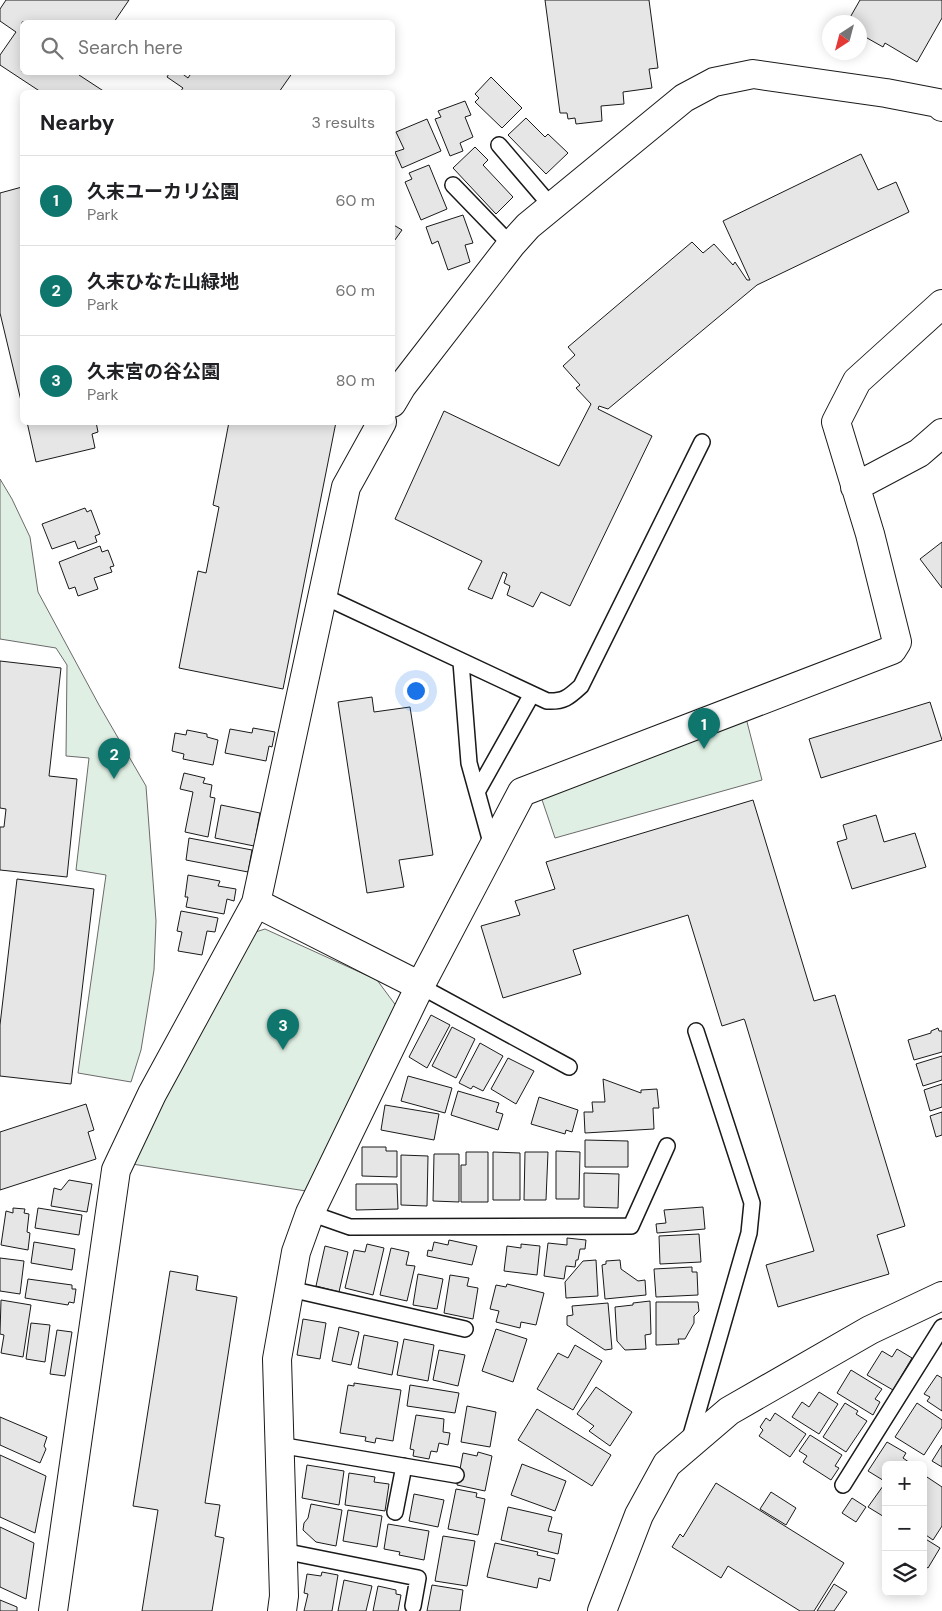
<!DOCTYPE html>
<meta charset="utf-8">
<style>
:root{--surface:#fff;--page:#f2f2f2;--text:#202124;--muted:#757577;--line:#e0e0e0;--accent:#0f766e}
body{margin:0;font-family:"DM Sans","Noto Sans JP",sans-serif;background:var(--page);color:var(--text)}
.controls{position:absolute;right:15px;bottom:15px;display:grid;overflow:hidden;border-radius:8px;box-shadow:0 2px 12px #0003}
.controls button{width:45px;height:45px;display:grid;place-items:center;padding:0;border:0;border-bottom:1px solid var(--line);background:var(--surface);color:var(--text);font:25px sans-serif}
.compass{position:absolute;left:822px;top:15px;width:45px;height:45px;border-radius:50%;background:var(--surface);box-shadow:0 2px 12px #0003;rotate:216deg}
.you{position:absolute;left:415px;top:690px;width:18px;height:18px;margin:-12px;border:4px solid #fff;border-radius:50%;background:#1a73e8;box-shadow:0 0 0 8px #1a73e833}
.badge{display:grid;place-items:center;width:32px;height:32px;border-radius:50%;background:var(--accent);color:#fff;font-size:16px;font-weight:700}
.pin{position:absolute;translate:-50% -41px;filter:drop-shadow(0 1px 2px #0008)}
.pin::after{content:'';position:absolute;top:26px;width:18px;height:15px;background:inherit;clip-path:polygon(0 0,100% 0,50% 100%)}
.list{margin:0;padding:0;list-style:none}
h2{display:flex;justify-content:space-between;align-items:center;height:65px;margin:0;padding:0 20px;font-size:21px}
h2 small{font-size:16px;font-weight:400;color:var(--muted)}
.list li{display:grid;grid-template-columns:32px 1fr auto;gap:15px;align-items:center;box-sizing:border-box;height:90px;padding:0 20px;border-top:1px solid var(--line)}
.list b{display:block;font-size:19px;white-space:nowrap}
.list p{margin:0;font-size:16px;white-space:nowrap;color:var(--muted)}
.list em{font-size:16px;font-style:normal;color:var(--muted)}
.icon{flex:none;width:28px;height:28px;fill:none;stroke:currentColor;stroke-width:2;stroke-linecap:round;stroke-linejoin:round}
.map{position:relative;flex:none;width:942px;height:1611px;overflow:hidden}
.search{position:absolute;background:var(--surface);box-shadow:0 2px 12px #0003;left:20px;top:20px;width:375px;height:55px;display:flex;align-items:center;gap:12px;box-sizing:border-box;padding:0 18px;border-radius:8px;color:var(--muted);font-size:19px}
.panel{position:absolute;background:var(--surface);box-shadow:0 2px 12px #0003;left:20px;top:90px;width:375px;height:335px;border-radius:8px}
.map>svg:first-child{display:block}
</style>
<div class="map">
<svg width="942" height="1611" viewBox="0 0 942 1611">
<rect width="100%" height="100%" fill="#fff"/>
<path fill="#e0efe3" stroke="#6a6a6a" d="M 0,479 L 12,499 L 30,537 L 38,592 L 99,705 L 146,786 L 156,921 L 154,970 L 141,1050 L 131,1082 L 78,1073 L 106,875 L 76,870 L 89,758 L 66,756 L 67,665 L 56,648 L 0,639 Z
M 746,718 L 762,780 L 555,838 L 538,788 Z
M 265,929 L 377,980 L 397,1007 L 306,1191 L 132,1164 L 249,934 Z"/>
<path fill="#e6e6e6" stroke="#1a1a1a" d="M 6,0 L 129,0 L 114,22 L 22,22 L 22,72 L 81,72 L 79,75 L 105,92 L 41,92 L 0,65 L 0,55 L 16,32 L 0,21 L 0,9 Z
M 545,0 L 649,0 L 658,68 L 649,69 L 652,88 L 623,92 L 624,104 L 601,106 L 602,121 L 576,124 L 575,118 L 568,119 L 567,113 L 560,113 Z
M 860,0 L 942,0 L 942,18 L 917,62 L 885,43 L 883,47 L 860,34 L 860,22 L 848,21 Z
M 170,72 L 180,72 L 188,78 L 192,72 L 293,72 L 279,92 L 180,92 L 183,88 L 167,77 Z
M 491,77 L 522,108 L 502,128 L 475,102 L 479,98 L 475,94 Z
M 465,101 L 471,115 L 465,117 L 473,137 L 460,143 L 463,151 L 450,156 L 435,119 L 441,117 L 438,111 Z
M 526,118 L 545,137 L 548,134 L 568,153 L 546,174 L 508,135 Z
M 427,119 L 441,151 L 402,168 L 395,152 L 404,149 L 396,132 Z
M 475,147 L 488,160 L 483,165 L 513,197 L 496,214 L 453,168 Z
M 861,154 L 878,190 L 896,182 L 909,212 L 757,285 L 608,409 L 599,406 L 598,409 L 652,436 L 570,606 L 541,592 L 533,607 L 507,595 L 510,586 L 504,583 L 507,574 L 503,572 L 492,599 L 468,589 L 482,561 L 395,519 L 444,411 L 559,466 L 591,404 L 576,388 L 580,385 L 563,366 L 575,355 L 568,347 L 692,242 L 703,253 L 714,244 L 733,265 L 735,262 L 747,280 L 750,280 L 723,221 Z
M 429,165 L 447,209 L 421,220 L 405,182 L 412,179 L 409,173 Z
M 22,187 L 22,405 L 0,313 L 0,193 Z
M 463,215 L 473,243 L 465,245 L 470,262 L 448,270 L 438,241 L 432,244 L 426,227 Z
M 392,224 L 402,230 L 392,244 Z
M 27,422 L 96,422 L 98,432 L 92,434 L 95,448 L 36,462 Z
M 229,422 L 336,422 L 283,689 L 179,668 L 198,571 L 206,573 L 219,507 L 213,505 Z
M 85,508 L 87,512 L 91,510 L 100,534 L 95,536 L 97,542 L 78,549 L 75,541 L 52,549 L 42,524 Z
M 942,542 L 942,588 L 920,559 Z
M 100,546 L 102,552 L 108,550 L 114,566 L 110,567 L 112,572 L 94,578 L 98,589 L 78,596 L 75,587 L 69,589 L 59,562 Z
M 0,661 L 61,668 L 49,776 L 77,779 L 67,877 L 0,870 L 0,827 L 4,827 L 6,809 L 0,808 Z
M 372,697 L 374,712 L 410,707 L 433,855 L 399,860 L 404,887 L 367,893 L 338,702 Z
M 930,702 L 942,740 L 821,778 L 809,739 Z
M 253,728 L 275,732 L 272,747 L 269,746 L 266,761 L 225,753 L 230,729 L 252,733 Z
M 187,730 L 207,734 L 207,737 L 218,740 L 213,765 L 183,759 L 184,754 L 172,751 L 175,733 L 186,735 Z
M 184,773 L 205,778 L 203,783 L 212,785 L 210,797 L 215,798 L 208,837 L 185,832 L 193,792 L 180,789 Z
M 753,800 L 814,1001 L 835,995 L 905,1226 L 877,1235 L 889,1274 L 778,1307 L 766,1265 L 814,1251 L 745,1021 L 744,1019 L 722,1026 L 688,915 L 573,950 L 581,974 L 503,998 L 481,926 L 520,915 L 515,901 L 555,889 L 546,862 Z
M 221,805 L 260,813 L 254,846 L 215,838 Z
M 876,815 L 884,842 L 915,833 L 926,867 L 852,889 L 837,842 L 847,839 L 843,825 Z
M 189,838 L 252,850 L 248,872 L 186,860 Z
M 188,875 L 220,881 L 218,886 L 236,889 L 234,901 L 227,899 L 224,914 L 186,907 L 188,897 L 185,897 Z
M 17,879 L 94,889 L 71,1084 L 0,1076 L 0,1025 Z
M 181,911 L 218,918 L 215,932 L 207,931 L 202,955 L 178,951 L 182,932 L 177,931 Z
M 431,1015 L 450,1025 L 427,1068 L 409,1057 Z
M 452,1027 L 475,1039 L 456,1078 L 432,1066 Z
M 938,1028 L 939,1031 L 942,1031 L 942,1052 L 914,1060 L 908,1040 L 931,1033 L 931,1031 Z
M 480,1043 L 503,1056 L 483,1091 L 473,1086 L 471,1089 L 459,1083 Z
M 942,1056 L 942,1080 L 923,1086 L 916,1064 Z
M 508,1058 L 534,1071 L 516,1104 L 491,1089 Z
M 408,1076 L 452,1088 L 445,1113 L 401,1101 Z
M 603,1079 L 641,1093 L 641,1090 L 657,1089 L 659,1108 L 653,1108 L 654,1129 L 585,1133 L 584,1112 L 593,1112 L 592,1102 L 605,1102 Z
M 942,1084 L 942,1107 L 930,1111 L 924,1090 Z
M 458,1091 L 499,1103 L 496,1112 L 503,1114 L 498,1130 L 451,1115 Z
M 539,1097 L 578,1110 L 572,1132 L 566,1130 L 565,1134 L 531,1124 Z
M 86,1104 L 94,1130 L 88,1132 L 96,1159 L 0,1190 L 0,1132 Z
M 385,1105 L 439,1114 L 434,1140 L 381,1130 Z
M 942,1112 L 942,1135 L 936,1137 L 930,1116 Z
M 585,1140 L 628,1141 L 628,1167 L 585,1167 Z
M 362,1147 L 386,1147 L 386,1151 L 397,1151 L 397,1177 L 362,1176 Z
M 556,1151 L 580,1152 L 579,1199 L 556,1199 Z
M 466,1152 L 488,1152 L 488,1202 L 461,1202 L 461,1165 L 466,1165 Z
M 493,1152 L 520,1153 L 520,1200 L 493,1200 Z
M 525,1152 L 548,1152 L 546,1200 L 524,1200 Z
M 434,1154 L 459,1154 L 459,1202 L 433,1201 Z
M 401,1155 L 428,1156 L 427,1206 L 401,1205 Z
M 584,1173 L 619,1174 L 618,1208 L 584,1207 Z
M 69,1180 L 92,1184 L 87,1212 L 51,1206 L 54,1188 L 61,1190 Z
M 356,1184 L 397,1184 L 398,1209 L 356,1210 Z
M 703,1207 L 705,1229 L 657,1233 L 656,1224 L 666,1223 L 664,1210 Z
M 13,1208 L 25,1209 L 24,1213 L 29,1214 L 27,1232 L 30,1233 L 28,1250 L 1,1245 L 6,1211 L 13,1213 Z
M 38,1208 L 82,1215 L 79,1235 L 35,1228 Z
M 699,1234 L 701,1262 L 660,1264 L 659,1236 Z
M 567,1238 L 586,1240 L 585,1249 L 580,1249 L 578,1260 L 576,1260 L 575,1267 L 566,1266 L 564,1279 L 544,1276 L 548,1243 L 567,1245 Z
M 449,1240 L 477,1246 L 472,1265 L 427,1256 L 428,1250 L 432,1251 L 434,1242 L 448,1245 Z
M 34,1242 L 75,1249 L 72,1270 L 31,1263 Z
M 367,1244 L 384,1248 L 373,1295 L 345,1288 L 354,1250 L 365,1252 Z
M 521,1244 L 540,1246 L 537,1275 L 504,1271 L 507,1246 L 521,1248 Z
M 325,1246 L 348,1252 L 339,1292 L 316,1286 Z
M 391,1248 L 409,1252 L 406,1265 L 415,1266 L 407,1301 L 380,1295 Z
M 0,1258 L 24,1261 L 20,1294 L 0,1291 Z
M 596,1260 L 598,1296 L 566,1298 L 565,1282 L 583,1261 Z
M 620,1260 L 621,1269 L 638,1281 L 645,1280 L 646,1295 L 605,1299 L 602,1265 L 606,1264 L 606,1261 Z
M 692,1267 L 692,1272 L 697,1272 L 698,1295 L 656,1297 L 654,1269 Z
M 170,1271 L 198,1276 L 196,1290 L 237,1297 L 205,1503 L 220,1505 L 215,1536 L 224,1538 L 212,1611 L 142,1611 L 158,1510 L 133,1506 Z
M 418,1274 L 443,1279 L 437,1309 L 413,1305 Z
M 450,1275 L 469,1278 L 467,1286 L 478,1288 L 473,1319 L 444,1313 Z
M 28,1279 L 72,1285 L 72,1289 L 76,1289 L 74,1303 L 69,1302 L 68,1305 L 25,1298 Z
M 507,1284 L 544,1293 L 536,1325 L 521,1322 L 520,1328 L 496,1322 L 499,1311 L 490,1309 L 496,1285 L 506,1287 Z
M 1,1300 L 31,1305 L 23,1357 L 1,1353 L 4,1335 L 0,1334 Z
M 650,1301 L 651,1334 L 645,1335 L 646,1349 L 625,1350 L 617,1341 L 615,1307 L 633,1305 L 633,1303 Z
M 656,1302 L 698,1302 L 699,1311 L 694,1316 L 694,1323 L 685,1339 L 678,1339 L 679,1344 L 656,1345 Z
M 608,1303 L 612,1349 L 605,1350 L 567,1325 L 567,1316 L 573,1315 L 572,1306 Z
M 303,1319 L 326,1323 L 320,1359 L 297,1355 Z
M 31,1323 L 50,1325 L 45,1362 L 26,1359 Z
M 339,1327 L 359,1332 L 351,1365 L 332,1361 Z
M 496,1329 L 527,1339 L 513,1382 L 482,1371 Z
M 57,1330 L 72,1332 L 65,1376 L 50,1374 Z
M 364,1335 L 398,1342 L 392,1375 L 358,1368 Z
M 404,1339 L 434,1345 L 428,1381 L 397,1375 Z
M 575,1345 L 602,1361 L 573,1410 L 537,1389 L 558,1353 L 568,1358 Z
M 897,1349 L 912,1358 L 893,1390 L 867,1375 L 882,1351 L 892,1357 Z
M 439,1350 L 465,1355 L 458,1386 L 433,1380 Z
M 851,1370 L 882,1389 L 875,1399 L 880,1402 L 873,1415 L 837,1393 Z
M 937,1375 L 942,1378 L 942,1411 L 927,1401 L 930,1397 L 924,1394 Z
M 354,1383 L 401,1390 L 393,1441 L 376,1438 L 375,1443 L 365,1441 L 366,1437 L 340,1433 L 348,1385 L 354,1386 Z
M 410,1385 L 459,1393 L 455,1413 L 407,1406 Z
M 596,1387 L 632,1412 L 610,1446 L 589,1431 L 594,1426 L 577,1414 Z
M 819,1392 L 838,1404 L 819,1434 L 792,1417 L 802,1402 L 809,1407 Z
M 845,1403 L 858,1411 L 856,1414 L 867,1421 L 846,1452 L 823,1437 Z
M 917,1403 L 942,1420 L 942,1427 L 924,1455 L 895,1437 Z
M 467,1406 L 496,1412 L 490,1447 L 461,1442 Z
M 537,1409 L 611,1455 L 592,1486 L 518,1440 Z
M 775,1413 L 806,1434 L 790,1457 L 759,1436 L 763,1430 L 760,1427 L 766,1418 L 770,1421 Z
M 416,1415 L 444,1419 L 443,1432 L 450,1433 L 448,1445 L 439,1443 L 437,1452 L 431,1451 L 429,1459 L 413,1456 L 414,1450 L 410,1449 Z
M 0,1417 L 47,1437 L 44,1446 L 46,1449 L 40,1463 L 0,1445 Z
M 810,1435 L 842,1455 L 835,1466 L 839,1468 L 831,1480 L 803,1462 L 807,1456 L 799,1451 Z
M 887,1442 L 906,1453 L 903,1458 L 913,1465 L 886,1465 L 886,1482 L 868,1471 Z
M 942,1445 L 942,1467 L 932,1461 Z
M 478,1452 L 492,1456 L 485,1491 L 457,1485 L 463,1453 L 477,1456 Z
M 0,1455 L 46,1476 L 35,1533 L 0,1517 Z
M 522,1464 L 566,1481 L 555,1511 L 511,1495 Z
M 307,1465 L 344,1471 L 339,1505 L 302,1498 Z
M 349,1473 L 375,1477 L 374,1482 L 389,1484 L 385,1511 L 345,1505 Z
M 927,1477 L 942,1487 L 942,1526 L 933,1540 L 923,1533 L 923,1484 Z
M 716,1483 L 844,1563 L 814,1611 L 800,1611 L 728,1566 L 721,1578 L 672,1547 L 680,1534 L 683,1537 Z
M 883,1486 L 886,1488 L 886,1518 L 868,1507 Z
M 456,1489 L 477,1493 L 476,1497 L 485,1499 L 478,1535 L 448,1529 Z
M 771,1492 L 796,1508 L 786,1525 L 760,1509 Z
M 414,1494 L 444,1500 L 438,1527 L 409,1521 Z
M 852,1498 L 866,1507 L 856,1522 L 842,1513 Z
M 311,1504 L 342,1510 L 336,1546 L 316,1542 L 303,1530 L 304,1523 L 308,1518 Z
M 508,1507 L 552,1517 L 548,1531 L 562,1534 L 558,1554 L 501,1540 Z
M 348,1510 L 382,1516 L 377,1547 L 343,1541 Z
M 388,1524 L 429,1531 L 424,1560 L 399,1555 L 400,1552 L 384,1549 Z
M 0,1527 L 34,1543 L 26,1599 L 0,1587 Z
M 443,1536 L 475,1541 L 467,1586 L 435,1581 Z
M 924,1538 L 940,1548 L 928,1568 L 923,1565 Z
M 495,1543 L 538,1552 L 537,1555 L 555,1559 L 550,1581 L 539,1578 L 537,1588 L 487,1577 Z
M 322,1572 L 338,1575 L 332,1611 L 304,1611 L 308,1594 L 304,1593 L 307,1574 L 321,1576 Z
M 344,1580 L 372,1586 L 366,1611 L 338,1611 Z
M 834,1584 L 847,1592 L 834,1611 L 817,1611 Z
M 432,1585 L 463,1590 L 460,1611 L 427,1611 Z
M 378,1586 L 396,1590 L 396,1594 L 401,1595 L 398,1611 L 373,1611 Z
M 0,1600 L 17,1607 L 17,1611 L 0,1611 Z"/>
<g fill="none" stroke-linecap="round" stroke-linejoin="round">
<defs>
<path id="lane" d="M 499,145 L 552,207
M 453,185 L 511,245
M 323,596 L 547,701 C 564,702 569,697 581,686 L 702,442
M 461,662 L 469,763 L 492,846
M 477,792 L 532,694
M 420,986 L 569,1067
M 310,1213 L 350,1227 L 631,1226 L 667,1146
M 290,1289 L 465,1329
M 689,1442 L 749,1233 L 752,1203 L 696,1031
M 279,1445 L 456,1475
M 843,1485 L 942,1327
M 395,1512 L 404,1466
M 283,1551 L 418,1578 L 413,1606"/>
<path id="street" d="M 392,403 L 402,386 L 511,245 L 528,226 L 684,98 L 714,82 L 753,74 L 886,93 L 938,103 L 942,107
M 855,487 L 919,453 L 942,433
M 256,903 L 420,986
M 53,1611 L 116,1170 L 152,1094 L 256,903 L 346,487 L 382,422
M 282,1611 L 284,1596 L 277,1359 L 296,1252 L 310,1213 L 420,986 L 522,792 L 892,650 L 897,642 L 870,534 L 836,422 L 857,381 L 942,304
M 602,1611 L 639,1515 L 667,1464 L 729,1411 L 870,1330 L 942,1296"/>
</defs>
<use href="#lane" stroke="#1a1a1a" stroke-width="18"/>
<use href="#street" stroke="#1a1a1a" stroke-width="30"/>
<use href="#lane" stroke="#fff" stroke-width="15"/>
<use href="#street" stroke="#fff" stroke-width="28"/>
</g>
</svg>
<div class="controls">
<button>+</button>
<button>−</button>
<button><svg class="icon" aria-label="layers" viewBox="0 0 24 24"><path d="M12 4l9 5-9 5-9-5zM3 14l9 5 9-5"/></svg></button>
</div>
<svg class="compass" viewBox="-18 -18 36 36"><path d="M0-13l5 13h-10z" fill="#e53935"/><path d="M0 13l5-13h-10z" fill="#757577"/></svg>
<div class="you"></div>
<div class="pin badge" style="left:704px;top:749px">1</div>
<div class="pin badge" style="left:114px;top:779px">2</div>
<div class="pin badge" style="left:283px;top:1050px">3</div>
<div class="search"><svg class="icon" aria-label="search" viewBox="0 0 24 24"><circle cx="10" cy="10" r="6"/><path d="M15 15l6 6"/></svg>Search here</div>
<section class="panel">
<h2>Nearby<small>3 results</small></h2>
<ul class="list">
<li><span class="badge">1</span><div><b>久末ユーカリ公園</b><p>Park</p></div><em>60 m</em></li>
<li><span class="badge">2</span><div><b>久末ひなた山緑地</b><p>Park</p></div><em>60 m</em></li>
<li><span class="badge">3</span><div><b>久末宮の谷公園</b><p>Park</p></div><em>80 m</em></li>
</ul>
</section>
</div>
